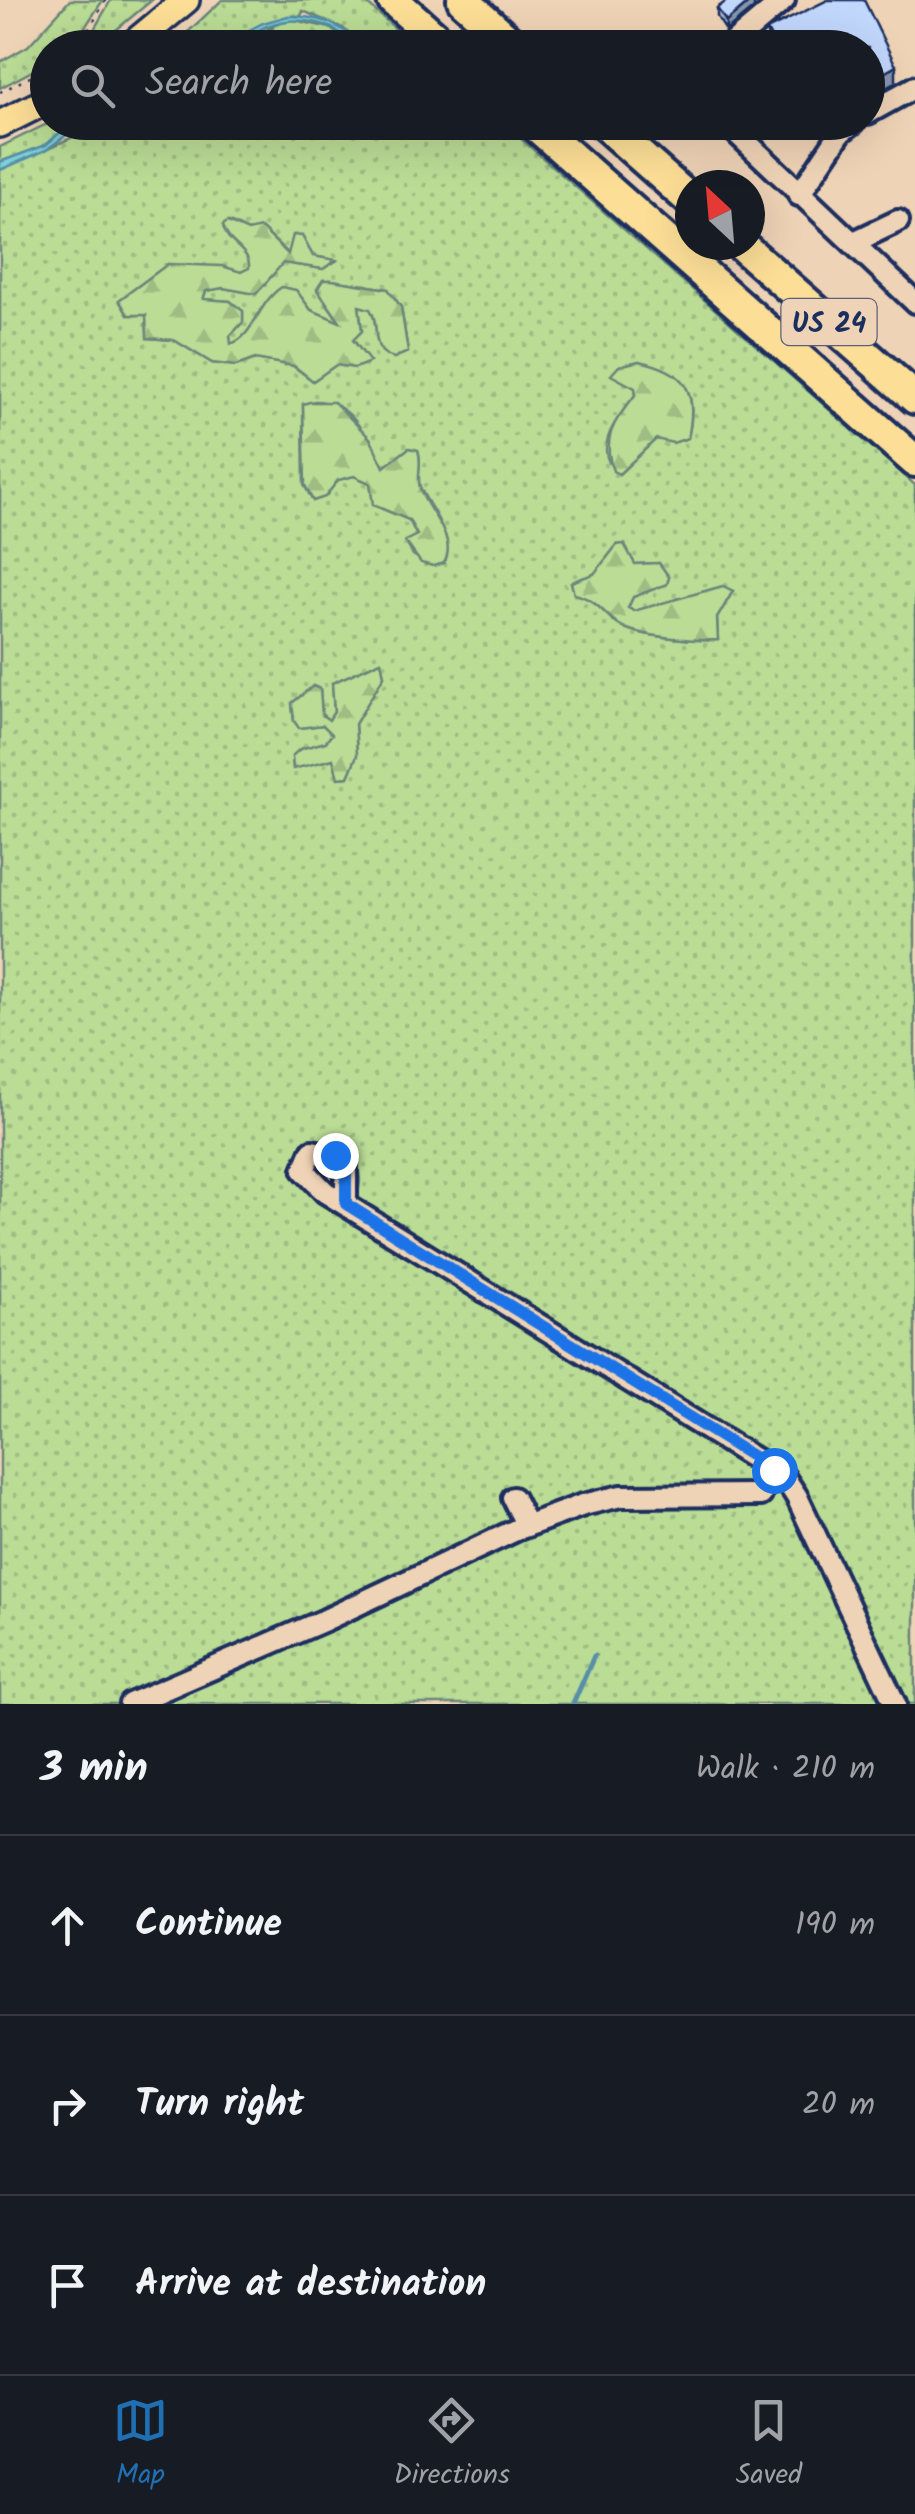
<!DOCTYPE html>
<meta charset="utf-8">
<style>
:root{--surface:#171b24;--page:#20242c;--text:#f1f3f6;--muted:#9ea1a6;--line:#363941;--accent:#1f6fb2}
body{margin:0;font-family:Kalam,sans-serif;background:var(--page);color:var(--text)}
.compass{position:absolute;left:675px;top:170px;width:90px;height:90px;border-radius:50%;background:var(--surface);box-shadow:0 10px 40px #0002;rotate:334deg}
.stop{position:absolute;width:30px;height:30px;margin:-22px;border:8px solid #1a73e8;border-radius:50%;background:#fff}
.stop.end{background:#1a73e8;border-color:#fff;box-shadow:0 2px 10px #0008}
.list{margin:0;padding:0;list-style:none}
h2{display:flex;justify-content:space-between;align-items:center;height:130px;margin:0;padding:0 40px;font-size:42px}
h2 small{font-size:32px;font-weight:400;color:var(--muted)}
.list li{display:grid;grid-template-columns:65px 1fr auto;gap:30px;align-items:center;box-sizing:border-box;height:180px;padding:0 40px;border-top:2px solid var(--line)}
.list b{display:block;font-size:38px;white-space:nowrap}
.list em{font-size:32px;font-style:normal;color:var(--muted)}
.icon{flex:none;width:55px;height:55px;fill:none;stroke:currentColor;stroke-width:2;stroke-linecap:round;stroke-linejoin:round}
.map{position:relative;flex:none;width:915px;height:1704px;overflow:hidden}
.search{position:absolute;background:var(--surface);box-shadow:0 10px 40px #0002;left:30px;right:30px;top:30px;height:110px;display:flex;align-items:center;gap:25px;box-sizing:border-box;padding:0 35px;border-radius:55px;color:var(--muted);font-size:38px}
.sheet{height:670px;background:var(--surface)}
nav{display:flex;justify-content:space-around;align-items:center;box-sizing:border-box;height:140px;border-top:2px solid var(--line);background:var(--surface);font-size:28px;color:var(--muted)}
nav a{display:grid;justify-items:center;gap:5px}
nav .on{color:var(--accent)}
.map>svg:first-child{display:block}
</style>
<div class="map">
<svg width="915" height="1704" viewBox="0 0 915 1704">
<defs>
<pattern id="grass-dots" width="8" height="8" patternUnits="userSpaceOnUse" patternTransform="scale(2.5)"><rect width="8" height="8" fill="#badc95"/><path d="M2 2h.1M6 6h.1" fill="none" stroke="#9fbd83" stroke-width="1.8" stroke-linecap="round"/></pattern>
<pattern id="forest-firs" width="22" height="20" patternUnits="userSpaceOnUse" patternTransform="scale(2.5)"><rect width="22" height="20" fill="#badc95"/><path d="M5 1l3.5 6h-7zM16 11l3.5 6h-7z" fill="#9fbd83"/></pattern>
<pattern id="water-ripples" width="26" height="14" patternUnits="userSpaceOnUse" patternTransform="scale(2.5)"><rect width="26" height="14" fill="#7ecfd7"/><path d="M2 4q2-2 4 0t4 0M15 11q2-2 4 0t4 0" fill="none" stroke="#6cb2bb"/></pattern>
</defs>
<rect width="100%" height="100%" fill="#efd3b6"/>
<filter id="ink" filterUnits="userSpaceOnUse"><feTurbulence type="fractalNoise" baseFrequency=".01" numOctaves="2"/><feDisplacementMap in="SourceGraphic" scale="20" xChannelSelector="R" yChannelSelector="G"/><feConvolveMatrix kernelMatrix="1 2 1 2 8 2 1 2 1" color-interpolation-filters="sRGB"/></filter>
<g filter="url(#ink)">
<path fill="url(#grass-dots)" stroke="#6a867a" stroke-width="2.5" fill-rule="evenodd" d="M 70,0 L 103,0 L 72,47 L 48,48 L 47,63 L 0,88 L 0,62 L 28,46 Z
M 111,0 L 152,0 L 98,45 L 84,47 Z
M 222,0 L 363,0 L 416,47 L 363,47 L 343,28 L 303,11 L 301,16 L 288,16 L 217,47 L 171,48 Z
M 274,26 L 268,42 L 288,33 L 282,39 L 305,47 L 252,48 L 258,35 Z
M 49,123 L 72,123 L 46,145 L 0,162 L 0,147 Z
M 104,123 L 503,123 L 915,485 L 915,1704 L 900,1704 L 788,1473 L 356,1204 C 357,1197 360,1187 360,1179 C 358,1153 329,1142 307,1148 C 296,1158 295,1173 305,1185 L 782,1482 L 889,1704 L 0,1704 L 0,170 ZM 229,222 L 248,231 L 261,228 L 289,254 L 293,236 L 302,236 L 313,256 L 336,261 L 323,269 L 283,263 L 256,294 L 223,288 L 206,291 L 203,299 L 230,301 L 243,311 L 243,322 L 230,336 L 230,344 C 254,338 258,302 282,287 L 296,290 L 311,310 L 340,322 L 317,290 L 323,280 L 331,280 L 388,289 L 401,307 L 408,352 L 394,358 C 368,351 382,326 370,308 L 359,306 L 362,331 L 353,339 L 369,362 L 355,368 L 336,365 L 313,381 L 293,366 L 256,359 L 236,366 L 212,363 L 174,340 L 148,338 L 146,315 L 128,315 L 119,300 L 168,264 L 241,272 L 250,268 C 251,249 226,245 223,225 ZM 639,361 C 686,372 699,391 688,438 L 674,442 L 656,439 L 619,474 C 588,450 620,415 636,394 L 635,388 L 612,375 L 619,366 ZM 315,401 C 355,402 365,438 384,467 L 409,448 L 418,450 C 423,463 415,478 421,489 C 430,510 457,539 444,562 L 432,566 L 413,555 L 405,541 L 417,536 L 409,520 L 374,505 L 370,483 L 354,476 L 338,480 L 325,497 L 313,501 L 304,485 L 303,410 L 303,404 ZM 624,544 L 635,564 L 659,563 L 669,577 L 667,584 L 633,597 L 628,608 L 635,611 L 723,586 L 733,591 L 717,618 L 718,640 C 696,641 634,637 617,624 C 602,612 596,599 574,593 L 571,582 L 594,574 L 617,545 ZM 381,661 L 384,676 L 355,724 L 357,755 L 348,777 L 338,778 L 334,759 L 293,768 L 292,757 L 300,749 L 326,742 L 332,734 L 323,725 L 299,728 L 294,721 L 292,703 L 313,686 L 320,689 L 322,715 L 329,720 L 334,712 L 332,683 Z"/>
<path fill="url(#forest-firs)" stroke="#6a867a" stroke-width="2.5" d="M 290,19 L 330,28 L 353,47 L 305,47 L 295,40 L 283,42 L 287,33 L 263,41 L 274,26 L 258,35 L 252,47 L 232,48 L 263,28 Z
M 228,222 L 248,231 L 261,228 L 288,254 L 293,235 L 302,236 L 313,256 L 336,260 L 323,269 L 283,263 L 256,294 L 223,288 L 206,291 L 203,299 L 230,301 L 243,311 L 243,322 L 230,336 L 231,344 C 253,338 258,302 282,287 L 296,290 L 311,310 L 340,322 L 317,289 L 323,280 L 332,280 L 388,289 L 401,307 L 408,352 L 394,358 C 367,351 382,326 370,309 L 359,306 L 362,331 L 353,340 L 370,362 L 355,368 L 336,365 L 313,381 L 294,366 L 255,359 L 236,366 L 212,363 L 174,340 L 147,338 L 146,315 L 128,315 L 119,300 L 168,264 L 222,266 L 241,272 L 249,268 C 251,249 226,244 223,225 Z
M 639,361 C 687,371 698,391 688,438 L 673,443 L 656,439 L 619,474 L 613,471 C 601,435 615,421 636,394 L 635,388 L 611,375 L 619,366 Z
M 310,402 L 334,402 L 370,438 L 384,467 L 409,448 L 418,450 C 422,462 418,470 419,482 C 420,507 460,534 444,563 L 433,566 L 421,563 L 405,541 L 417,535 L 409,520 L 373,505 L 370,483 L 354,476 L 338,480 L 325,497 L 313,501 L 305,485 L 303,404 Z
M 624,544 L 635,564 L 659,563 L 669,577 L 667,584 L 633,597 L 628,608 L 634,611 L 723,586 L 733,591 L 717,618 L 718,640 C 696,641 635,637 618,624 C 602,612 596,599 574,594 L 571,582 L 594,574 L 617,545 Z
M 381,661 L 384,676 L 355,724 L 357,755 L 348,777 L 338,778 L 333,759 L 293,769 L 292,756 L 300,749 L 326,742 L 332,734 L 323,725 L 299,728 L 294,721 L 292,703 L 313,686 L 320,689 L 322,715 L 329,720 L 334,712 L 332,683 Z"/>
<path fill="url(#water-ripples)" stroke="#568fa7" stroke-width="2.5" d="M 288,16 C 320,16 342,24 363,47 L 353,47 C 336,20 295,15 267,26 C 248,34 239,48 217,47 L 263,23 Z
M 72,122 L 83,123 L 46,150 L 0,170 L 0,162 L 46,145 Z"/>
<g fill="none" stroke-linecap="round" stroke-linejoin="round">
<path stroke="#568fa7" stroke-width="5" d="M 573,1704 L 594,1656"/>
<defs>
<path id="minor" d="M 727,48 L 784,0
M 868,113 L 915,87
M 725,122 L 915,302
M 799,195 L 841,132 L 854,122
M 854,242 L 898,221
M 346,1205 L 346,1166 L 335,1155 L 312,1151 L 304,1170 L 325,1192 L 784,1477 L 797,1497 L 895,1704
M 513,1498 L 527,1526
M 130,1704 L 325,1620 L 518,1529 L 583,1505 L 621,1496 L 761,1495"/>
<path id="major" d="M 128,48 L 186,0
M 0,124 L 48,100"/>
<path id="highway" d="M 393,0 L 447,48
M 463,0 L 517,48
M 532,122 L 915,461
M 602,122 L 690,200
M 741,245 L 915,398"/>
</defs>
<use href="#minor" stroke="#1b2f5e" stroke-width="28"/>
<use href="#major" stroke="#1b2f5e" stroke-width="32"/>
<use href="#highway" stroke="#1b2f5e" stroke-width="38"/>
<path stroke="#1b2f5e" stroke-width="2.5" stroke-dasharray="2.5 8" stroke-linecap="butt" d="M 78,48 L 106,0
M 0,92 L 48,68"/>
<use href="#minor" stroke="#efd3b6" stroke-width="20"/>
<use href="#major" stroke="#fcde96" stroke-width="25"/>
<use href="#highway" stroke="#fcde96" stroke-width="30"/>
</g>
<path fill="#a7b9d9" stroke="#1b2f5e" stroke-width="2.5" d="M 754,0 L 754,8 L 726,31 L 717,17 L 717,8 Z
M 828,0 L 896,82 L 868,48 L 768,48 L 767,30 Z"/>
<path fill="#8896b0" stroke="#1b2f5e" stroke-width="2.5" d="M 752,0 L 754,0 L 754,8 L 726,31 L 726,22 Z
M 896,66 L 896,82 L 868,98 L 868,82 Z"/>
<path fill="#c2d7fc" stroke="#1b2f5e" stroke-width="2.5" d="M 728,0 L 752,0 L 726,22 L 717,8 Z
M 828,0 L 864,0 L 896,66 L 868,82 L 868,48 L 776,48 L 767,30 Z"/>
</g>
<g fill="none" stroke-linecap="round" stroke-linejoin="round" filter="url(#ink)">
<path stroke="#1a73e8" stroke-width="12" d="M 335,1155 L 346,1166 L 346,1204 L 774,1470"/>
</g>
<g text-anchor="middle" stroke-width="9" stroke-linejoin="round" paint-order="stroke">
<rect fill="#efd3b6" stroke="#5b6078" stroke-width="2.5" x="781.5" y="299" width="95" height="46" rx="8"/>
<g font-size="28" font-weight="bold" fill="#1b2f5e">
<text x="829" y="332">US 24</text>
</g>
</g>
</svg>
<svg class="compass" viewBox="-18 -18 36 36"><path d="M0-13l5 13h-10z" fill="#e53935"/><path d="M0 13l5-13h-10z" fill="#9ea1a6"/></svg>
<div class="stop" style="left:774px;top:1470px"></div>
<div class="stop end" style="left:335px;top:1155px"></div>
<div class="search"><svg class="icon" aria-label="search" viewBox="0 0 24 24"><circle cx="10" cy="10" r="6"/><path d="M15 15l6 6"/></svg>Search here</div>
</div>
<section class="sheet">
<h2>3 min<small>Walk · 210 m</small></h2>
<ul class="list">
<li><svg class="icon" aria-label="ahead" viewBox="0 0 24 24"><path d="M12 20V5M6 11l6-6 6 6"/></svg><div><b>Continue</b></div><em>190 m</em></li>
<li><svg class="icon" aria-label="right" viewBox="0 0 24 24"><path d="M7 20v-9h11M14 6l5 5-5 5"/></svg><div><b>Turn right</b></div><em>20 m</em></li>
<li><svg class="icon" aria-label="arrive" viewBox="0 0 24 24"><path d="M6 21V4h12l-3 4 3 4H6"/></svg><div><b>Arrive at destination</b></div></li>
</ul>
</section>
<nav>
<a class="on"><svg class="icon" aria-label="map" viewBox="0 0 24 24"><path d="M3 6l6-2 6 2 6-2v14l-6 2-6-2-6 2zM9 4v14M15 6v14"/></svg>Map</a>
<a><svg class="icon" aria-label="directions" viewBox="0 0 24 24"><path d="M12 3l9 9-9 9-9-9zM9 14v-3h6M13 9l2 2-2 2"/></svg>Directions</a>
<a><svg class="icon" aria-label="saved" viewBox="0 0 24 24"><path d="M7 4h10v16l-5-4-5 4z"/></svg>Saved</a>
</nav>
